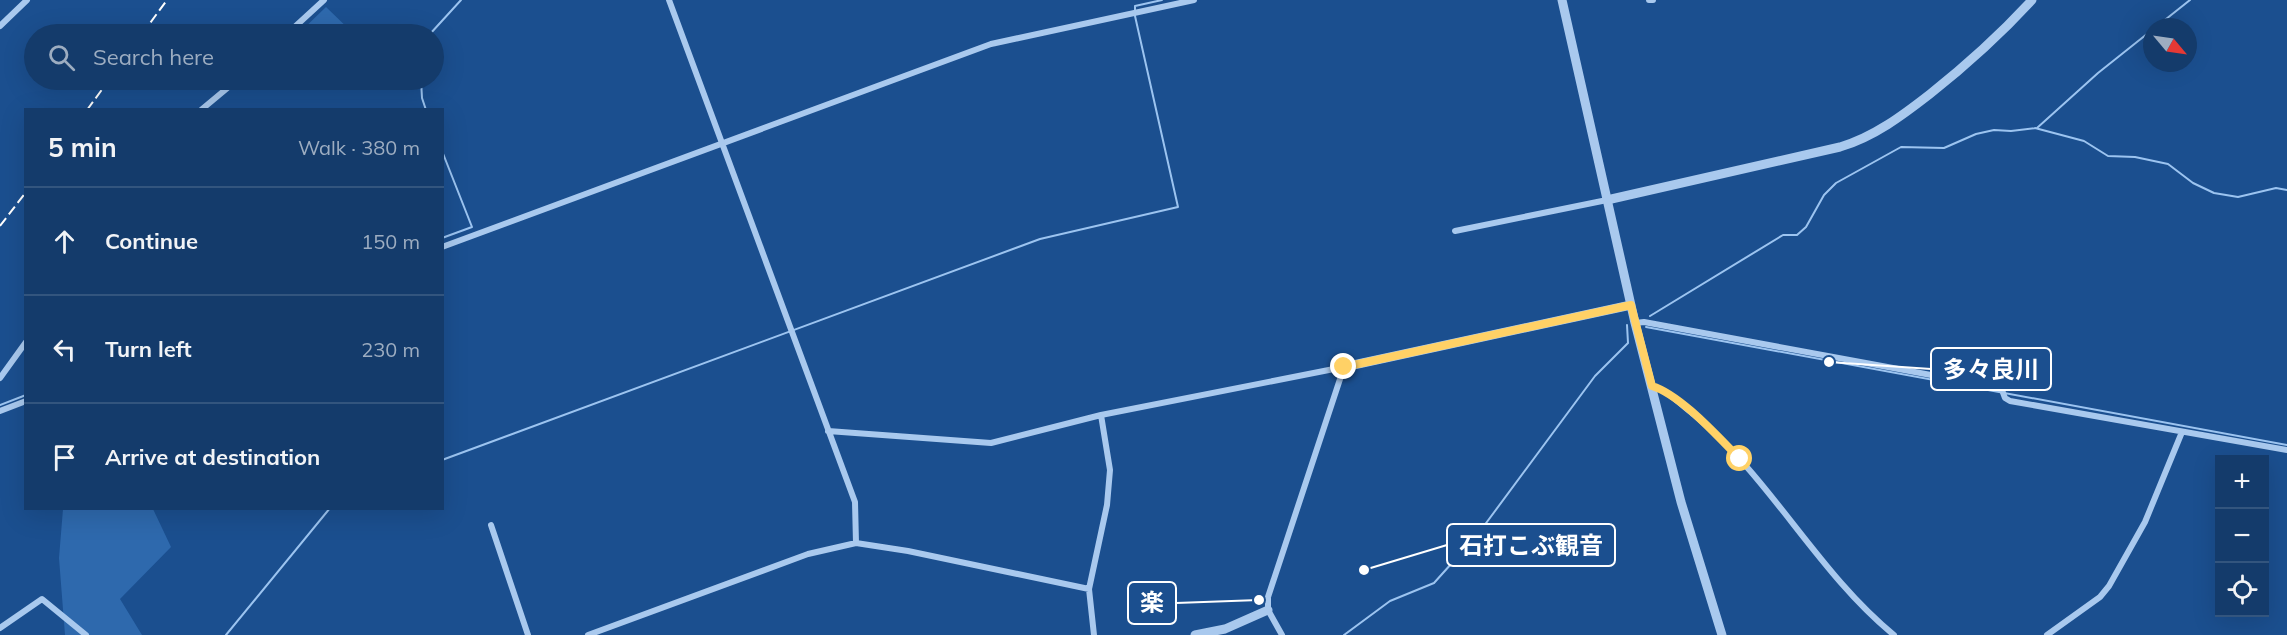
<!DOCTYPE html>
<meta charset="utf-8">
<style>
:root{--surface:#143b6b;--page:#214673;--text:#f1f3f6;--muted:#9dadc1;--line:#33557e}
body{margin:0;font-family:Mulish,"Noto Sans JP",sans-serif;background:var(--page);color:var(--text)}
.controls{position:absolute;right:18px;bottom:18px;display:grid;overflow:hidden;border-radius:0px;box-shadow:0 6px 24px #0002}
.controls button{width:54px;height:54px;display:grid;place-items:center;padding:0;border:0;border-bottom:2px solid var(--line);background:var(--surface);color:var(--text);font:30px sans-serif}
.compass{position:absolute;left:2143px;top:18px;width:54px;height:54px;border-radius:50%;background:var(--surface);box-shadow:0 6px 24px #0002;rotate:119deg}
.stop{position:absolute;width:18px;height:18px;margin:-14px;border:4px solid #ffd166;border-radius:50%;background:#fff}
.stop.end{background:#ffd166;border-color:#fff;box-shadow:0 2px 6px #0008}
.list{margin:0;padding:0;list-style:none}
h2{display:flex;justify-content:space-between;align-items:center;height:78px;margin:0;padding:0 24px;font-size:26px}
h2 small{font-size:20px;font-weight:400;color:var(--muted)}
.list li{display:grid;grid-template-columns:39px 1fr auto;gap:18px;align-items:center;box-sizing:border-box;height:108px;padding:0 24px;border-top:2px solid var(--line)}
.list b{display:block;font-size:22px;white-space:nowrap}
.list em{font-size:20px;font-style:normal;color:var(--muted)}
.icon{flex:none;width:33px;height:33px;fill:none;stroke:currentColor;stroke-width:2;stroke-linecap:round;stroke-linejoin:round}
.map{position:relative;flex:none;width:2287px;height:635px;overflow:hidden}
.search{position:absolute;background:var(--surface);box-shadow:0 6px 24px #0002;left:24px;top:24px;width:420px;height:66px;display:flex;align-items:center;gap:15px;box-sizing:border-box;padding:0 21px;border-radius:33px;color:var(--muted);font-size:22px}
.panel{position:absolute;background:var(--surface);box-shadow:0 6px 24px #0002;left:24px;top:108px;width:420px;height:402px;border-radius:0px}
.map>svg:first-child{display:block}
</style>
<div class="map">
<svg width="2287" height="635" viewBox="0 0 2287 635">
<rect width="100%" height="100%" fill="#1b4f8f"/>
<path fill="#2e69ad" d="M 326,7 L 354,34 L 298,34 Z
M 63,509 L 153,509 L 171,547 L 120,599 L 142,635 L 65,635 L 59,558 Z"/>
<g fill="none" stroke-linecap="round" stroke-linejoin="round">
<path stroke="#9cc4f0" stroke-width="2" d="M 2156,27 L 2190,0
M 430,34 L 461,0
M 421,80 L 422,98 L 426,110
M 2035,128 L 2084,141 L 2108,156 L 2135,157 L 2168,164 L 2193,183 L 2214,193 L 2238,197 L 2276,188 L 2287,190
M 442,151 L 472,227 L 442,238
M 1650,316 L 1783,235 L 1797,235 L 1806,227 L 1824,195 L 1836,183 L 1901,147 L 1944,148 L 1976,134 L 1994,130 L 2011,131 L 2037,128 L 2098,73 L 2152,30
M 1646,327 L 2287,445
M 0,405 L 26,395
M 442,460 L 1040,239 L 1178,207 L 1135,16 L 1135,6 L 1162,0
M 226,635 L 330,508
M 1344,635 L 1390,601 L 1434,583 L 1478,534 L 1595,376 L 1628,343 L 1627,325"/>
<path stroke="#a9c9ee" stroke-width="6" d="M 669,0 L 855,502 L 856,543
M 1649,0 L 1653,0
M 0,26 L 27,0
M 287,34 L 324,0
M 201,110 L 237,80
M 1455,231 L 1607,200
M 442,247 L 991,44 L 1194,0
M 1635,323 L 1644,322 L 1996,387 L 2002,390 L 2005,398 L 2010,401 L 2287,450
M 0,378 L 26,342
M 1652,386 C 1668,391 1680,404 1693,414 C 1771,478 1817,572 1894,635
M 0,411 L 26,401
M 828,431 L 991,443 L 1101,415 L 1344,367 L 1268,597 L 1268,610 L 1282,635
M 491,525 L 528,635
M 0,628 L 42,599 L 86,635
M 588,635 L 808,554 L 856,543 L 908,551 L 1089,589
M 1094,635 L 1089,589 L 1107,505 L 1110,470 L 1101,415
M 2047,635 L 2100,597 L 2109,586 L 2145,522 L 2182,432"/>
<path stroke="#a9c9ee" stroke-width="9" d="M 1562,0 L 1635,323 L 1681,502 L 1722,635
M 1607,200 L 1840,147 C 1874,137 1903,115 1930,94 C 1969,63 1999,36 2032,0
M 1344,367 L 1631,305
M 1195,635 L 1225,629 L 1268,610"/>
<path stroke="#fff" stroke-width="2" stroke-dasharray="10 4.5" stroke-linecap="butt" d="M 142,34 L 167,0
M 87,110 L 109,80
M 0,226 L 26,192"/>
</g>
<g fill="none" stroke-linecap="round" stroke-linejoin="round">
<path stroke="#ffd166" stroke-width="8" d="M 1344,367 L 1631,305 L 1652,386 C 1681,395 1718,437 1740,459"/>
</g>
<path fill="none" stroke="#fff" stroke-width="2" d="M1829 362L1931 369M1364 570L1447 545M1259 600L1176 603"/>
<g fill="#fff" stroke="#1b4f8f" stroke-width="2">
<circle cx="1829" cy="362" r="6"/>
<circle cx="1364" cy="570" r="6"/>
<circle cx="1259" cy="600" r="6"/>
</g>
<g fill="#1b4f8f" stroke="#fff" stroke-width="2">
<rect x="1931" y="348" width="120" height="42" rx="6"/>
<rect x="1447" y="524" width="168" height="42" rx="6"/>
<rect x="1128" y="582" width="48" height="42" rx="6"/>
</g>
<g font-size="24" text-anchor="middle" font-weight="bold" fill="#fff">
<text x="1991" y="378">多々良川</text>
<text x="1531" y="554">石打こぶ観音</text>
<text x="1152" y="611">楽</text>
</g>
</svg>
<div class="controls">
<button>+</button>
<button>−</button>
<button><svg class="icon" aria-label="locate" viewBox="0 0 24 24"><circle cx="12" cy="12" r="6"/><path d="M12 2v4M12 18v4M2 12h4M18 12h4"/></svg></button>
</div>
<svg class="compass" viewBox="-18 -18 36 36"><path d="M0-13l5 13h-10z" fill="#e53935"/><path d="M0 13l5-13h-10z" fill="#9dadc1"/></svg>
<div class="stop" style="left:1740px;top:459px"></div>
<div class="stop end" style="left:1344px;top:367px"></div>
<div class="search"><svg class="icon" aria-label="search" viewBox="0 0 24 24"><circle cx="10" cy="10" r="6"/><path d="M15 15l6 6"/></svg>Search here</div>
<section class="panel">
<h2>5 min<small>Walk · 380 m</small></h2>
<ul class="list">
<li><svg class="icon" aria-label="ahead" viewBox="0 0 24 24"><path d="M12 20V5M6 11l6-6 6 6"/></svg><div><b>Continue</b></div><em>150 m</em></li>
<li><svg class="icon" aria-label="left" viewBox="0 0 24 24"><path d="M17 20v-9H6M10 6l-5 5 5 5"/></svg><div><b>Turn left</b></div><em>230 m</em></li>
<li><svg class="icon" aria-label="arrive" viewBox="0 0 24 24"><path d="M6 21V4h12l-3 4 3 4H6"/></svg><div><b>Arrive at destination</b></div></li>
</ul>
</section>
</div>
